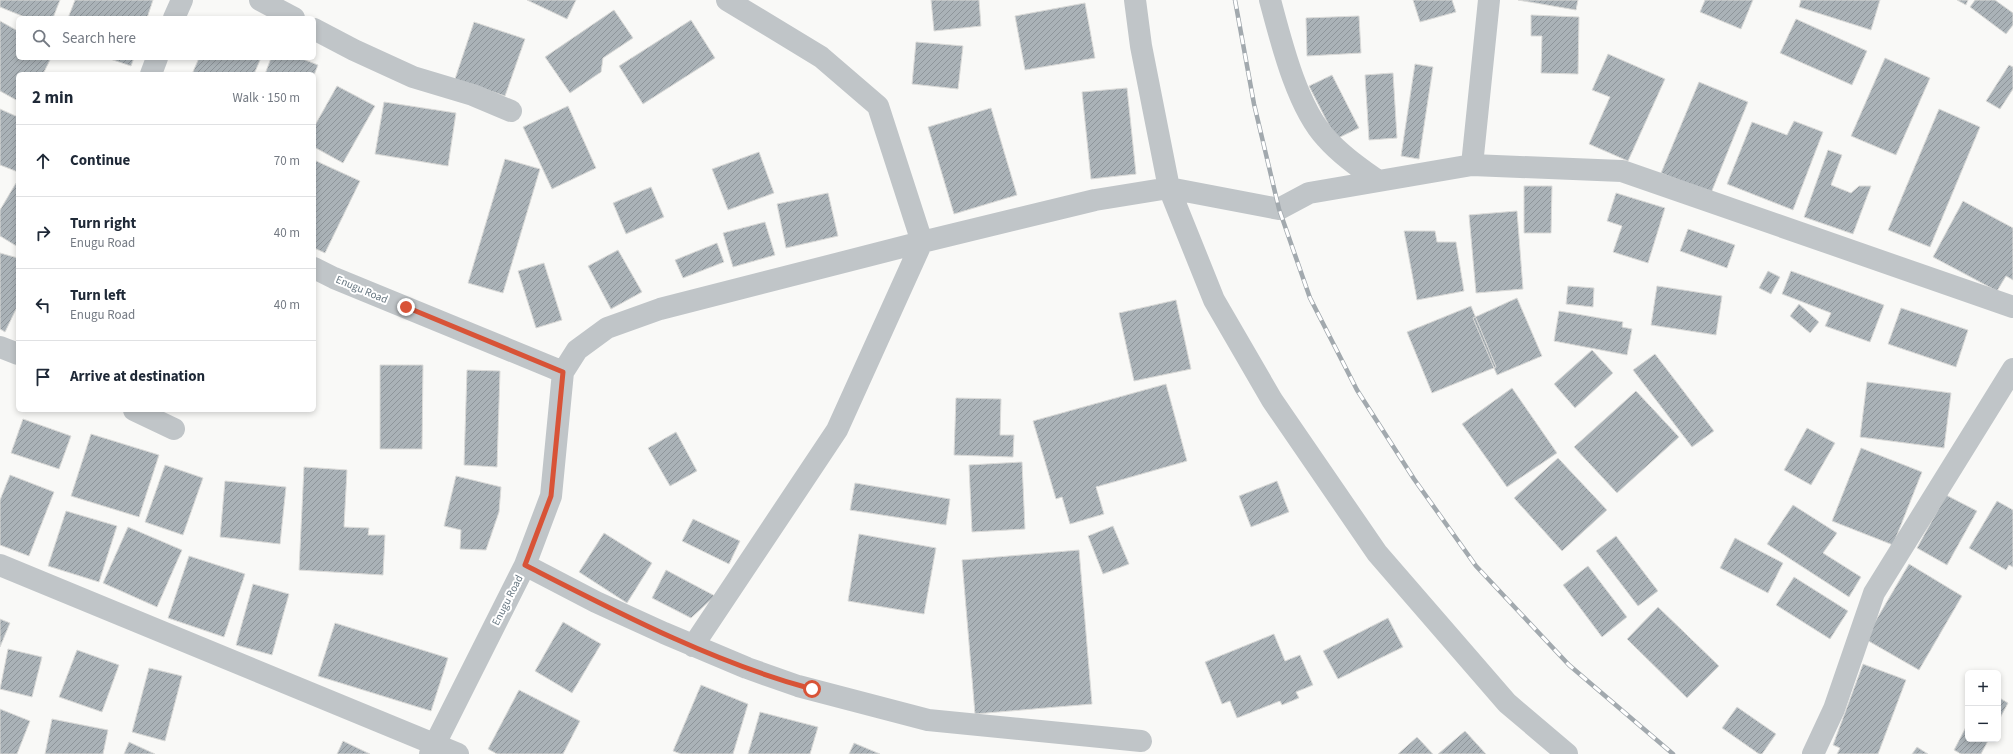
<!DOCTYPE html>
<meta charset="utf-8">
<style>
:root{--surface:#fff;--page:#f6f6f7;--text:#1f2937;--muted:#747a83;--line:#e0e1e3}
body{margin:0;font-family:"Source Sans 3",sans-serif;background:var(--page);color:var(--text)}
.controls{position:absolute;right:12px;bottom:12px;display:grid;overflow:hidden;border-radius:6px;box-shadow:0 2px 6px #0003}
.controls button{width:36px;height:36px;display:grid;place-items:center;padding:0;border:0;border-bottom:1px solid var(--line);background:var(--surface);color:var(--text);font:20px sans-serif}
.stop{position:absolute;width:12px;height:12px;margin:-9px;border:3px solid #d85337;border-radius:50%;background:#fff}
.stop.end{background:#d85337;border-color:#fff;box-shadow:0 1px 4px #0008}
.list{margin:0;padding:0;list-style:none}
h2{display:flex;justify-content:space-between;align-items:center;height:52px;margin:0;padding:0 16px;font-size:17px}
h2 small{font-size:13px;font-weight:400;color:var(--muted)}
.list li{display:grid;grid-template-columns:26px 1fr auto;gap:12px;align-items:center;box-sizing:border-box;height:72px;padding:0 16px;border-top:1px solid var(--line)}
.list b{display:block;font-size:15px;white-space:nowrap}
.list p{margin:0;font-size:13px;white-space:nowrap;color:var(--muted)}
.list em{font-size:13px;font-style:normal;color:var(--muted)}
.icon{flex:none;width:22px;height:22px;fill:none;stroke:currentColor;stroke-width:2;stroke-linecap:round;stroke-linejoin:round}
.map{position:relative;flex:none;width:2013px;height:754px;overflow:hidden}
.search{position:absolute;background:var(--surface);box-shadow:0 2px 6px #0003;left:16px;top:16px;width:300px;height:44px;display:flex;align-items:center;gap:10px;box-sizing:border-box;padding:0 14px;border-radius:6px;color:var(--muted);font-size:15px}
.panel{position:absolute;background:var(--surface);box-shadow:0 2px 6px #0003;left:16px;top:72px;width:300px;height:340px;border-radius:6px}
.map>svg:first-child{display:block}
</style>
<div class="map">
<svg width="2013" height="754" viewBox="0 0 2013 754">
<defs>
<pattern id="building-hatch" width="6" height="6" patternUnits="userSpaceOnUse"><rect width="6" height="6" fill="#aab2b7"/><path d="M-1 1l2-2M0 6l6-6M5 7l2-2" fill="none" stroke="#8e959a"/></pattern>
</defs>
<rect width="100%" height="100%" fill="#f9f9f7"/>
<path fill="url(#building-hatch)" stroke="#dbdbd9" d="M 0,0 L 60,0 L 53,18 L 27,18 L 0,7 Z
M 75,0 L 153,0 L 147,18 L 68,18 Z
M 527,0 L 576,0 L 567,19 Z
M 931,0 L 979,0 L 981,26 L 934,31 Z
M 1413,0 L 1452,0 L 1456,12 L 1420,22 Z
M 1518,0 L 1578,0 L 1576,10 Z
M 1705,0 L 1753,0 L 1741,29 L 1700,12 Z
M 1801,0 L 1880,0 L 1871,30 L 1799,7 Z
M 1957,0 L 1968,0 L 1966,5 Z
M 1975,0 L 1995,0 L 2013,13 L 2013,25 L 2006,34 L 1970,7 Z
M 1085,3 L 1095,58 L 1025,70 L 1015,16 Z
M 614,10 L 633,38 L 603,58 L 601,72 L 570,93 L 545,57 Z
M 1531,15 L 1579,17 L 1578,74 L 1541,73 L 1542,36 L 1531,36 Z
M 1359,16 L 1361,53 L 1307,56 L 1306,18 Z
M 1796,19 L 1867,51 L 1852,85 L 1780,53 Z
M 691,20 L 715,58 L 643,104 L 619,66 Z
M 0,21 L 18,31 L 18,58 L 51,58 L 43,74 L 18,74 L 18,101 L 0,91 Z
M 474,22 L 525,39 L 505,96 L 455,79 Z
M 916,42 L 963,46 L 958,89 L 912,84 Z
M 1608,54 L 1665,79 L 1628,161 L 1589,144 L 1610,97 L 1592,90 Z
M 107,58 L 134,58 L 131,66 Z
M 199,58 L 261,58 L 254,74 L 192,74 Z
M 271,58 L 300,58 L 318,65 L 314,75 L 265,74 Z
M 1885,58 L 1930,78 L 1896,155 L 1851,136 Z
M 1415,64 L 1433,67 L 1419,159 L 1401,156 Z
M 2009,65 L 2013,67 L 2013,89 L 2000,109 L 1986,101 Z
M 1393,73 L 1397,138 L 1369,140 L 1365,75 Z
M 1332,75 L 1359,128 L 1336,139 L 1309,86 Z
M 1699,82 L 1748,102 L 1711,193 L 1661,173 Z
M 337,86 L 375,106 L 343,163 L 314,147 L 314,127 Z
M 1127,88 L 1136,174 L 1091,179 L 1082,92 Z
M 384,102 L 456,113 L 448,166 L 375,154 Z
M 568,106 L 596,168 L 552,189 L 523,127 Z
M 991,108 L 1017,195 L 954,214 L 928,127 Z
M 0,109 L 18,117 L 18,172 L 0,165 Z
M 1939,109 L 1980,127 L 1930,247 L 1888,230 Z
M 1794,121 L 1823,132 L 1793,210 L 1727,184 L 1752,122 L 1787,135 Z
M 1828,150 L 1842,155 L 1831,185 L 1851,193 L 1859,186 L 1871,186 L 1853,234 L 1804,217 Z
M 759,152 L 774,193 L 728,210 L 712,169 Z
M 505,159 L 540,169 L 503,293 L 468,283 Z
M 314,160 L 360,181 L 325,253 L 314,248 Z
M 16,183 L 18,184 L 18,247 L 0,236 L 0,210 Z
M 1524,186 L 1552,186 L 1551,233 L 1524,233 Z
M 651,187 L 664,217 L 626,234 L 613,203 Z
M 828,193 L 838,236 L 786,248 L 777,204 Z
M 1616,193 L 1665,208 L 1648,263 L 1613,252 L 1622,226 L 1607,221 Z
M 1963,201 L 2013,228 L 2013,280 L 2006,276 L 1997,291 L 1933,257 Z
M 1517,211 L 1523,289 L 1476,293 L 1469,215 Z
M 765,222 L 775,255 L 733,267 L 723,233 Z
M 1688,229 L 1735,245 L 1727,268 L 1680,251 Z
M 1404,231 L 1435,231 L 1437,242 L 1456,242 L 1464,291 L 1417,300 Z
M 717,243 L 724,262 L 683,278 L 675,260 Z
M 618,250 L 642,292 L 611,309 L 588,266 Z
M 0,253 L 18,258 L 18,305 L 5,332 L 0,329 Z
M 544,263 L 562,320 L 536,328 L 518,271 Z
M 1768,271 L 1780,277 L 1771,294 L 1759,288 Z
M 1791,271 L 1884,305 L 1870,342 L 1825,326 L 1831,313 L 1782,294 Z
M 1568,286 L 1594,288 L 1593,307 L 1566,304 Z
M 1657,286 L 1722,296 L 1716,335 L 1651,325 Z
M 1517,298 L 1542,356 L 1497,375 L 1473,318 Z
M 1176,300 L 1191,369 L 1134,381 L 1119,313 Z
M 1799,304 L 1819,322 L 1810,333 L 1790,316 Z
M 1471,306 L 1496,367 L 1432,393 L 1407,332 Z
M 1901,308 L 1968,330 L 1956,367 L 1888,344 Z
M 1559,311 L 1623,322 L 1622,327 L 1632,329 L 1627,355 L 1554,341 Z
M 1592,350 L 1613,373 L 1575,408 L 1554,384 Z
M 1655,354 L 1714,431 L 1692,447 L 1633,370 Z
M 380,365 L 423,365 L 422,449 L 380,449 Z
M 467,370 L 500,371 L 497,467 L 464,465 Z
M 1867,382 L 1951,393 L 1944,448 L 1860,437 Z
M 1166,384 L 1187,461 L 1096,487 L 1104,514 L 1070,524 L 1062,497 L 1056,499 L 1033,421 Z
M 1512,388 L 1557,453 L 1507,487 L 1462,424 Z
M 1636,391 L 1679,437 L 1617,493 L 1574,447 Z
M 956,398 L 1001,399 L 1000,435 L 1014,435 L 1013,457 L 954,455 Z
M 23,419 L 71,436 L 59,469 L 11,453 Z
M 1807,428 L 1835,443 L 1811,485 L 1784,470 Z
M 676,432 L 697,471 L 670,486 L 648,448 Z
M 91,434 L 159,455 L 139,517 L 71,496 Z
M 1861,448 L 1922,472 L 1893,545 L 1832,521 Z
M 1558,458 L 1607,510 L 1562,551 L 1514,498 Z
M 1022,462 L 1025,529 L 972,532 L 969,465 Z
M 165,465 L 203,478 L 183,535 L 145,522 Z
M 304,467 L 347,470 L 344,527 L 369,528 L 368,535 L 385,535 L 383,575 L 299,570 Z
M 10,475 L 54,492 L 29,556 L 0,545 L 0,500 Z
M 456,476 L 501,487 L 499,512 L 486,550 L 460,549 L 461,530 L 444,526 Z
M 225,481 L 286,487 L 280,544 L 220,537 Z
M 1277,481 L 1289,512 L 1251,527 L 1239,496 Z
M 855,483 L 950,499 L 946,525 L 850,510 Z
M 1946,495 L 1977,511 L 1947,565 L 1917,548 Z
M 1997,501 L 2013,510 L 2013,567 L 2009,565 L 2006,570 L 1969,548 Z
M 1793,505 L 1837,533 L 1823,553 L 1861,577 L 1849,597 L 1767,544 Z
M 66,511 L 117,526 L 99,582 L 48,566 Z
M 693,519 L 740,541 L 729,564 L 682,541 Z
M 1113,526 L 1129,564 L 1103,574 L 1088,536 Z
M 128,527 L 182,550 L 157,607 L 103,583 Z
M 604,533 L 652,563 L 627,603 L 579,572 Z
M 859,534 L 936,548 L 924,614 L 848,601 Z
M 1616,536 L 1658,591 L 1638,606 L 1596,551 Z
M 1735,538 L 1783,563 L 1768,593 L 1720,568 Z
M 1079,550 L 1092,704 L 975,714 L 962,560 Z
M 189,556 L 245,574 L 224,637 L 168,618 Z
M 1909,564 L 1962,596 L 1919,670 L 1865,639 Z
M 1588,566 L 1627,617 L 1602,637 L 1563,585 Z
M 666,570 L 715,596 L 691,618 L 652,598 Z
M 1794,577 L 1848,611 L 1830,639 L 1776,605 Z
M 253,584 L 289,594 L 272,655 L 236,645 Z
M 1658,607 L 1719,666 L 1687,698 L 1627,639 Z
M 1388,618 L 1403,647 L 1338,679 L 1323,651 Z
M 0,619 L 10,623 L 0,647 Z
M 563,622 L 601,644 L 572,693 L 535,671 Z
M 335,623 L 448,658 L 431,711 L 318,676 Z
M 1274,634 L 1285,661 L 1300,655 L 1313,685 L 1296,692 L 1299,698 L 1282,705 L 1280,701 L 1237,718 L 1230,701 L 1222,704 L 1205,662 Z
M 8,649 L 42,657 L 32,697 L 0,689 Z
M 77,650 L 119,665 L 102,712 L 59,697 Z
M 1863,664 L 1906,680 L 1878,754 L 1837,754 L 1840,748 L 1833,745 Z
M 149,668 L 182,676 L 165,741 L 132,732 Z
M 701,685 L 748,704 L 733,754 L 681,754 L 673,751 Z
M 519,690 L 580,721 L 563,754 L 497,754 L 488,749 Z
M 1998,697 L 2008,703 L 1998,722 Z
M 1737,707 L 1776,734 L 1762,754 L 1759,754 L 1722,728 Z
M 0,709 L 30,721 L 17,754 L 0,754 Z
M 760,712 L 818,727 L 810,754 L 748,754 Z
M 52,719 L 108,730 L 103,754 L 45,754 Z
M 1968,723 L 1968,739 L 1989,739 L 1981,754 L 1961,754 L 1954,750 Z
M 1465,731 L 1486,754 L 1438,754 Z
M 1417,737 L 1433,754 L 1398,754 Z
M 343,741 L 370,754 L 337,754 Z
M 129,742 L 155,754 L 124,754 Z
M 854,743 L 880,754 L 849,754 Z
M 1917,747 L 1928,754 L 1912,754 Z"/>
<g fill="none" stroke-linecap="round" stroke-linejoin="round">
<path stroke="#c0c5c8" stroke-width="22" d="M 260,0 L 294,18
M 1135,0 L 1141,46 L 1169,188 L 1214,300 L 1272,400 L 1377,553 L 1507,703 L 1567,754
M 1270,0 C 1281,41 1297,107 1326,138 C 1341,155 1360,168 1378,181
M 174,18 L 182,0
M 314,29 L 354,50 L 413,77 L 473,95 L 511,111
M 151,74 L 157,58
M 1472,165 L 1489,0
M 314,268 L 334,278 L 563,372 L 551,496 L 525,565 L 430,754
M 0,347 L 18,354
M 563,372 L 577,350 L 607,328 L 660,309 L 922,242 L 1095,200 L 1169,188 L 1279,209 L 1309,193 L 1472,165 L 1622,171 L 2013,307
M 134,410 L 174,429
M 0,565 L 458,754
M 525,565 L 596,602 L 664,633 L 747,668 L 798,686 L 928,720 L 1141,741
M 693,646 L 837,430 L 922,242 L 878,106 L 821,57 L 727,0
M 1813,754 L 1834,709 L 1874,593 L 2013,369"/>
<defs>
<path id="rail" d="M 1235,0 L 1254,104 L 1279,209 L 1310,298 L 1357,390 L 1414,479 L 1476,566 L 1569,665 L 1673,754"/>
</defs>
<use href="#rail" stroke="#a2a9ae" stroke-width="4.5"/>
<use href="#rail" stroke="#fff" stroke-width="3" stroke-dasharray="9" stroke-linecap="butt"/>
</g>
<g fill="none" stroke-linecap="round" stroke-linejoin="round">
<path stroke="#d85337" stroke-width="5" d="M 406,307 L 563,372 L 551,496 L 525,565 C 617,612 712,662 812,689"/>
</g>
<g text-anchor="middle" stroke-width="4" stroke-linejoin="round" paint-order="stroke">
<g font-size="11" fill="#667680" stroke="#fff">
<text transform="translate(362 289) rotate(23)" y="4">Enugu Road</text>
<text transform="translate(507 600) rotate(-63)" y="4">Enugu Road</text>
</g>
</g>
</svg>
<div class="controls">
<button>+</button>
<button>−</button>
</div>
<div class="stop" style="left:812px;top:689px"></div>
<div class="stop end" style="left:406px;top:307px"></div>
<div class="search"><svg class="icon" aria-label="search" viewBox="0 0 24 24"><circle cx="10" cy="10" r="6"/><path d="M15 15l6 6"/></svg>Search here</div>
<section class="panel">
<h2>2 min<small>Walk · 150 m</small></h2>
<ul class="list">
<li><svg class="icon" aria-label="ahead" viewBox="0 0 24 24"><path d="M12 20V5M6 11l6-6 6 6"/></svg><div><b>Continue</b></div><em>70 m</em></li>
<li><svg class="icon" aria-label="right" viewBox="0 0 24 24"><path d="M7 20v-9h11M14 6l5 5-5 5"/></svg><div><b>Turn right</b><p>Enugu Road</p></div><em>40 m</em></li>
<li><svg class="icon" aria-label="left" viewBox="0 0 24 24"><path d="M17 20v-9H6M10 6l-5 5 5 5"/></svg><div><b>Turn left</b><p>Enugu Road</p></div><em>40 m</em></li>
<li><svg class="icon" aria-label="arrive" viewBox="0 0 24 24"><path d="M6 21V4h12l-3 4 3 4H6"/></svg><div><b>Arrive at destination</b></div></li>
</ul>
</section>
</div>
